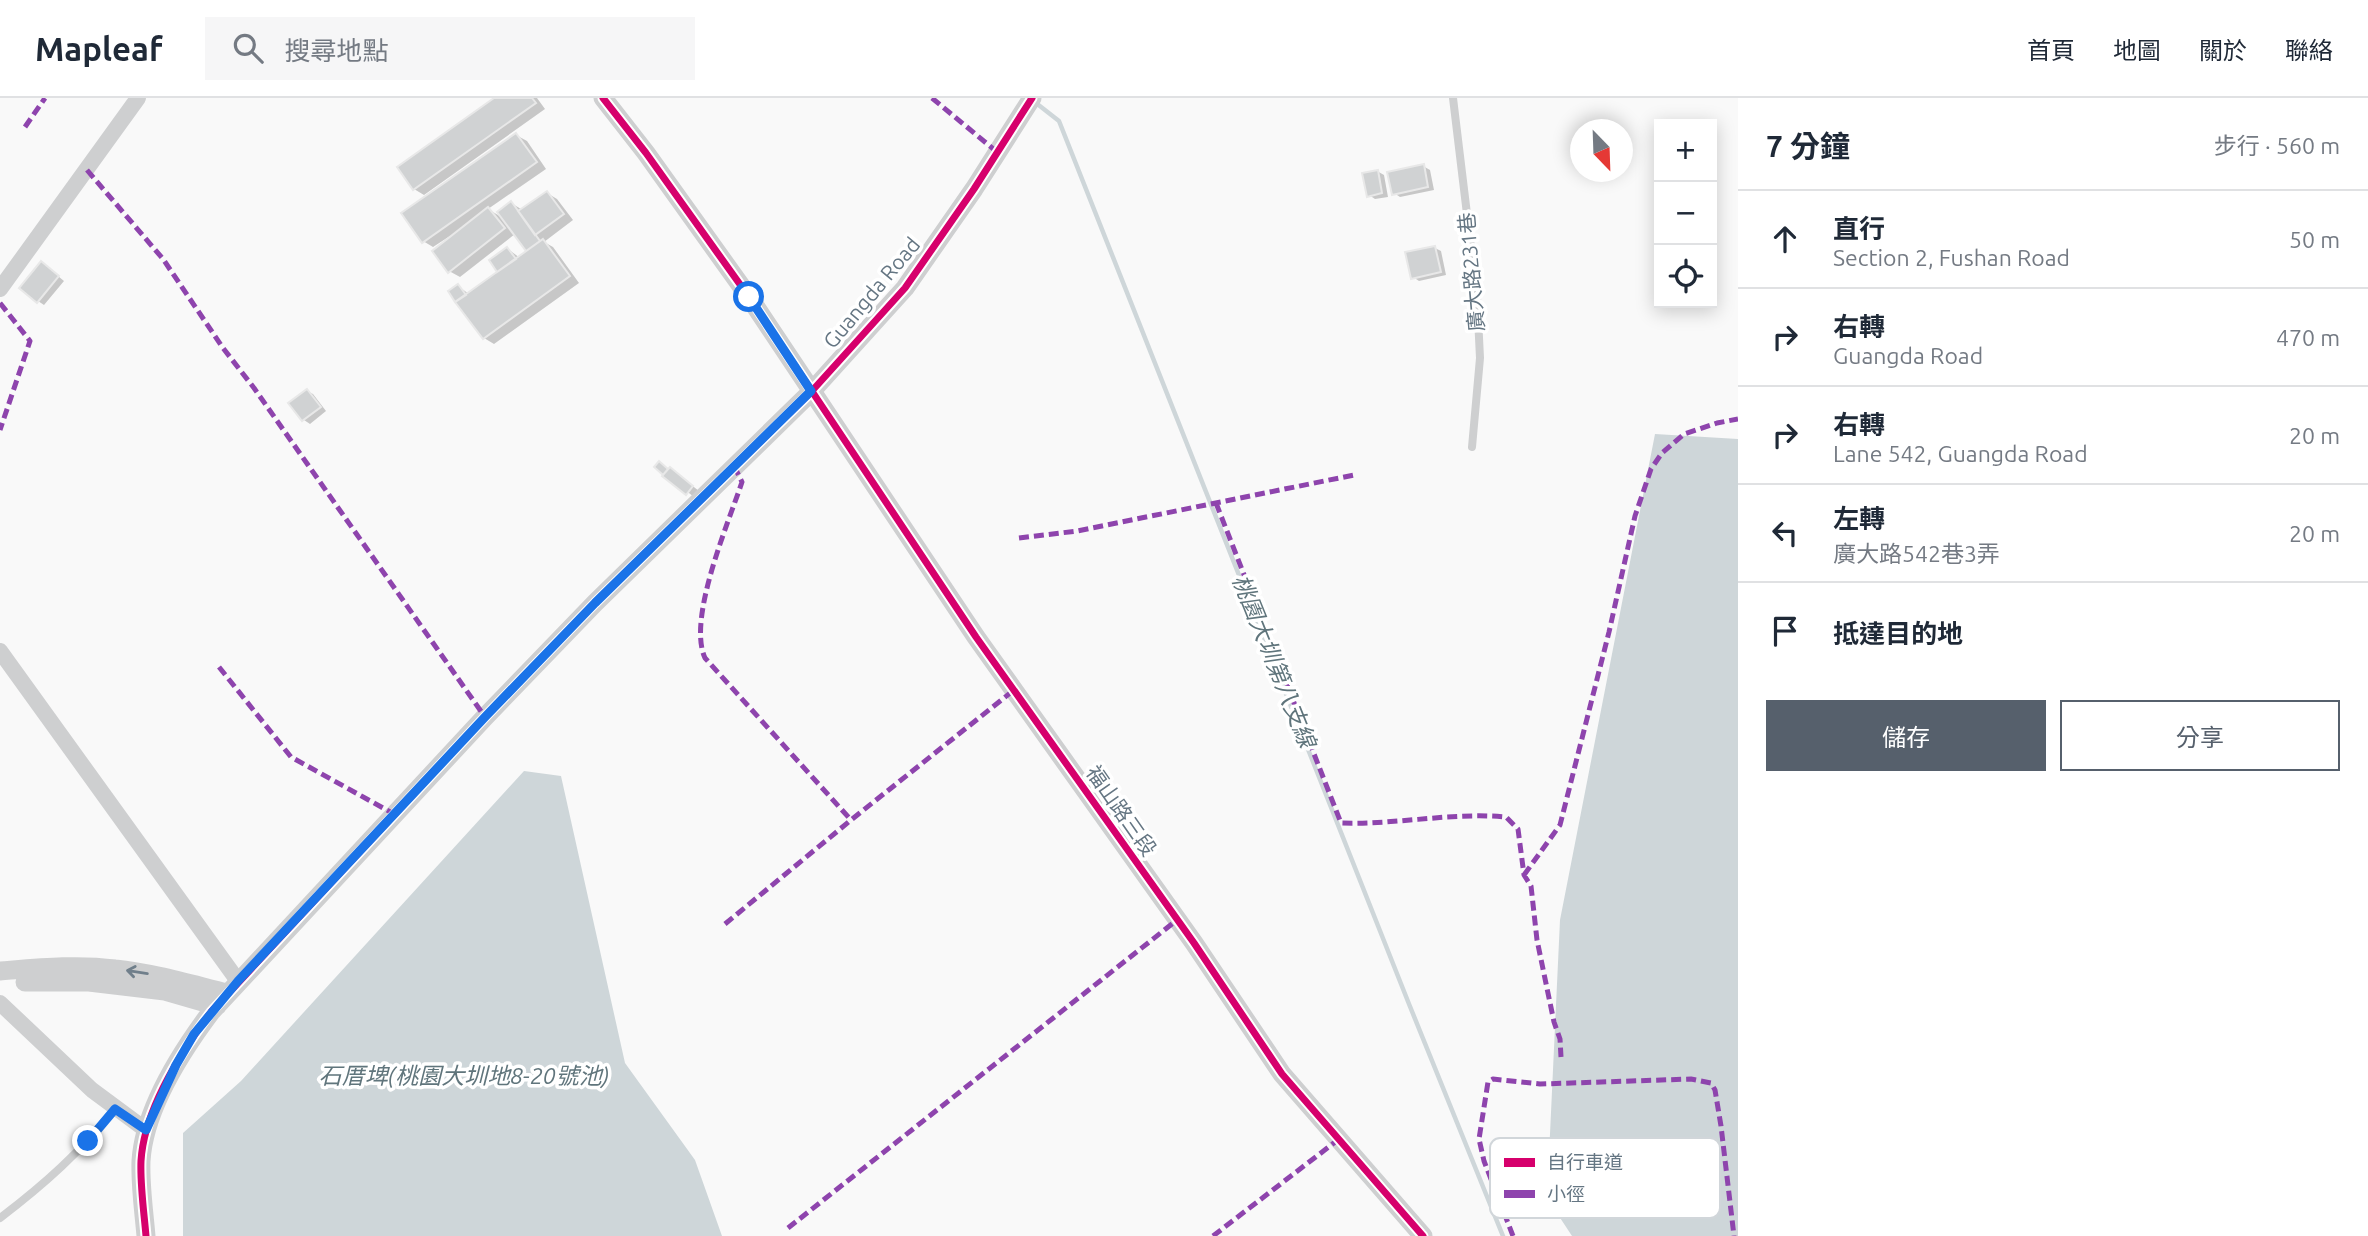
<!DOCTYPE html>
<html lang="zh-TW">
<meta charset="utf-8">
<style>
:root{--surface:#fff;--page:#f6f6f7;--text:#1f2937;--muted:#747a83;--line:#e0e1e3;--accent:#56606c}
body{margin:0;font-family:Ubuntu,"Noto Sans TC",sans-serif;background:var(--page);color:var(--text)}
.controls{position:absolute;right:21px;top:21px;display:grid;overflow:hidden;border-radius:0px;box-shadow:0 4px 18px #0003}
.controls button{width:63px;height:63px;display:grid;place-items:center;padding:0;border:0;border-bottom:2px solid var(--line);background:var(--surface);color:var(--text);font:35px sans-serif}
.compass{position:absolute;left:1570px;top:21px;width:63px;height:63px;border-radius:50%;background:var(--surface);box-shadow:0 4px 18px #0003;rotate:157deg}
.stop{position:absolute;width:21px;height:21px;margin:-16px;border:5px solid #1a73e8;border-radius:50%;background:#fff}
.stop.end{background:#1a73e8;border-color:#fff;box-shadow:0 2px 7px #0008}
.list{margin:0;padding:0;list-style:none}
h2{display:flex;justify-content:space-between;align-items:center;height:91px;margin:0;padding:0 28px;font-size:30px}
h2 small{font-size:23px;font-weight:400;color:var(--muted)}
.list li{display:grid;grid-template-columns:46px 1fr auto;gap:21px;align-items:center;box-sizing:border-box;height:98px;padding:0 28px;border-top:2px solid var(--line)}
.list b{display:block;font-size:26px;white-space:nowrap}
.list p{margin:0;font-size:23px;white-space:nowrap;color:var(--muted)}
.list em{font-size:23px;font-style:normal;color:var(--muted)}
.actions{display:flex;gap:14px;padding:21px 28px}
.actions a{flex:1;padding:16px 0;border:2px solid var(--accent);border-radius:0px;text-align:center;font-size:24px;color:var(--accent)}
.actions .main{background:var(--accent);color:#fff}
.icon{flex:none;width:38px;height:38px;fill:none;stroke:currentColor;stroke-width:2;stroke-linecap:round;stroke-linejoin:round}
.map{position:relative;flex:none;width:1738px;height:1138px;overflow:hidden}
header{display:flex;align-items:center;gap:42px;box-sizing:border-box;height:98px;padding:0 35px;background:var(--surface);border-bottom:2px solid var(--line)}
header strong{font-size:33px}
nav{display:flex;gap:38px;margin-inline-start:auto;font-size:24px}
.search{width:490px;height:63px;background:var(--page);display:flex;align-items:center;gap:18px;box-sizing:border-box;padding:0 24px;border-radius:0px;color:var(--muted);font-size:26px}
main{display:flex}
aside{flex:1;background:var(--surface)}
.map>svg:first-child{display:block}
</style>
<header>
<strong>Mapleaf</strong>
<div class="search"><svg class="icon" aria-label="search" viewBox="0 0 24 24"><circle cx="10" cy="10" r="6"/><path d="M15 15l6 6"/></svg>搜尋地點</div>
<nav><a>首頁</a><a>地圖</a><a>關於</a><a>聯絡</a></nav>
</header>
<main>
<div class="map">
<svg width="1738" height="1138" viewBox="0 0 1738 1138">
<rect width="100%" height="100%" fill="#f9f9f9"/>
<path fill="#ced6d9" d="M 1655,336 L 1738,341 L 1738,1138 L 1572,1138 L 1547,1100 L 1560,822 Z
M 524,673 L 561,678 L 625,965 L 695,1062 L 722,1138 L 183,1138 L 183,1035 L 241,983 Z"/>
<path fill="#0003" d="M 497,0 L 537,0 L 545,11 L 424,97 L 414,91 Z
M 516,37 L 527,43 L 546,71 L 488,111 L 503,120 L 511,105 L 521,111 L 547,95 L 557,101 L 573,122 L 544,144 L 553,149 L 579,185 L 494,246 L 484,240 L 458,188 L 469,196 L 500,174 L 508,151 L 520,160 L 528,154 L 515,136 L 460,179 L 449,173 L 451,140 L 450,138 L 433,149 L 423,143 Z
M 1423,68 L 1430,72 L 1434,92 L 1400,99 L 1394,95 Z
M 1377,73 L 1384,77 L 1388,99 L 1375,101 L 1369,97 Z
M 1435,150 L 1441,153 L 1446,177 L 1419,183 L 1413,179 Z
M 47,169 L 64,183 L 44,207 L 38,203 Z
M 307,293 L 313,296 L 326,313 L 310,326 L 304,322 L 291,305 Z
M 659,365 L 676,375 L 699,393 L 694,399 L 656,369 Z"/>
<g fill="none" stroke-linecap="round" stroke-linejoin="round">
<path stroke="#ced6d9" stroke-width="4.5" d="M 1036,5 L 1059,23 L 1409,906 L 1503,1138"/>
</g>
<path fill="#d0d2d3" stroke="#e8e8e8" stroke-width="2" d="M 494,0 L 532,0 L 536,5 L 413,92 L 397,69 Z
M 516,35 L 537,64 L 422,145 L 401,115 Z
M 1424,66 L 1428,89 L 1392,97 L 1387,74 Z
M 1378,72 L 1382,95 L 1367,99 L 1362,75 Z
M 547,93 L 564,116 L 535,137 L 518,113 Z
M 511,103 L 540,143 L 526,153 L 497,114 Z
M 488,109 L 505,130 L 448,175 L 432,153 Z
M 543,141 L 570,178 L 483,241 L 455,204 Z
M 1435,148 L 1441,174 L 1411,181 L 1405,154 Z
M 507,149 L 516,161 L 497,174 L 489,162 Z
M 41,163 L 59,178 L 37,205 L 19,190 Z
M 458,186 L 466,197 L 455,204 L 448,193 Z
M 307,291 L 321,309 L 302,323 L 288,305 Z
M 659,363 L 668,371 L 663,377 L 654,369 Z
M 670,369 L 693,388 L 686,397 L 662,378 Z"/>
<g fill="none" stroke-linecap="round" stroke-linejoin="round">
<path stroke="#cecfd0" stroke-width="8" d="M 1453,0 L 1477,199 L 1480,260 L 1472,349
M 0,1120 C 46,1085 79,1055 115,1011"/>
<path stroke="#cecfd0" stroke-width="16" d="M 0,191 L 138,0
M 0,553 L 238,883
M 0,905 L 92,992 L 146,1032"/>
<path stroke="#cecfd0" stroke-width="19" d="M 603,0 L 646,55 L 749,199 L 976,539 L 1194,845 L 1282,976 L 1423,1138
M 0,873 C 38,870 77,866 115,871 C 153,875 190,886 227,895
M 25,884 L 89,884 L 165,893 L 217,908
M 146,1138 C 144,1114 140,1087 141,1063 C 144,1012 181,954 211,914 L 485,619 L 595,505 L 811,294 L 905,190 L 974,91 L 1032,0"/>
<path stroke="#8e44ad" stroke-width="5" stroke-dasharray="10 5" stroke-linecap="butt" d="M 932,0 L 997,54
M 25,29 L 45,0
M 87,72 L 163,161 L 223,250 L 254,290 L 485,619
M 0,205 L 30,243 L 0,332
M 734,368 L 742,384 C 728,426 687,521 705,560 L 851,722
M 1216,405 L 1341,725 C 1396,727 1451,714 1506,719 L 1518,731 L 1524,777 L 1531,788 L 1537,842 L 1554,924 L 1560,941 L 1561,959
M 1019,440 L 1077,433 L 1354,377
M 219,569 L 291,659 L 394,716
M 1524,777 L 1560,727 L 1609,534 L 1635,418 L 1651,371 L 1662,355 L 1684,336 L 1717,325 L 1738,321
M 725,826 L 851,722 L 1014,592
M 788,1130 L 1177,822
M 1213,1138 L 1339,1041
M 1513,1138 L 1484,1063 L 1479,1041 L 1488,984 L 1493,981 L 1540,986 L 1691,981 L 1711,985 L 1715,992 L 1721,1028 L 1734,1138"/>
<defs>
<path id="cycleway" d="M 603,0 L 646,55 L 749,199 L 976,539 L 1194,845 L 1282,976 L 1423,1138
M 146,1138 C 144,1114 140,1087 141,1063 C 144,1012 181,954 211,914 L 485,619 L 595,505 L 811,294 L 905,190 L 974,91 L 1032,0"/>
</defs>
<use href="#cycleway" stroke="#fff" stroke-width="11"/>
<use href="#cycleway" stroke="#d6006c" stroke-width="7"/>
</g>
<defs><path id="oneway-shaft" d="M-6 0H5M1.5-3L5.5 0L1.5 3" fill="none" stroke-width="1.6" stroke-linecap="round" stroke-linejoin="round" transform="scale(1.75)"/></defs>
<use stroke="#707f8b" href="#oneway-shaft" transform="translate(137 874) rotate(-171)"/>
<g fill="none" stroke-linecap="round" stroke-linejoin="round">
<path stroke="#1a73e8" stroke-width="9" d="M 88,1043 L 115,1011 L 146,1032 L 176,967 L 194,936 L 238,883 L 485,619 L 595,505 L 811,293 L 749,199"/>
</g>
<g text-anchor="middle" stroke-width="7" stroke-linejoin="round" paint-order="stroke">
<g font-size="21" fill="#657683" stroke="#fff">
<text transform="translate(1472 174) rotate(-95)" y="7">廣大路231巷</text>
<text transform="translate(872 195) rotate(-50)" y="7">Guangda Road</text>
<text transform="translate(1121 713) rotate(55)" y="7">福山路三段</text>
</g>
<g font-size="23" font-style="italic" fill="#60757c" stroke="#fff">
<text transform="translate(1274 563) rotate(68)" y="8">桃園大圳第八支線</text>
<text x="464" y="986">石厝埤(桃園大圳地8-20號池)</text>
</g>
</g>
<rect x="1490" y="1040" width="230" height="80" rx="10" fill="#fff" stroke="#d1d6da" stroke-width="2"/>
<rect x="1504" y="1060" width="31" height="9" fill="#d6006c"/>
<rect x="1504" y="1092" width="31" height="8" fill="#8e44ad"/>
<g font-size="19" fill="#657683">
<text x="1547" y="1071">自行車道</text>
<text x="1547" y="1103">小徑</text>
</g>
</svg>
<div class="controls">
<button>+</button>
<button>−</button>
<button><svg class="icon" aria-label="locate" viewBox="0 0 24 24"><circle cx="12" cy="12" r="6"/><path d="M12 2v4M12 18v4M2 12h4M18 12h4"/></svg></button>
</div>
<svg class="compass" viewBox="-18 -18 36 36"><path d="M0-13l5 13h-10z" fill="#e53935"/><path d="M0 13l5-13h-10z" fill="#747a83"/></svg>
<div class="stop" style="left:749px;top:199px"></div>
<div class="stop end" style="left:88px;top:1043px"></div>
</div>
<aside>
<h2>7 分鐘<small>步行 · 560 m</small></h2>
<ul class="list">
<li><svg class="icon" aria-label="ahead" viewBox="0 0 24 24"><path d="M12 20V5M6 11l6-6 6 6"/></svg><div><b>直行</b><p>Section 2, Fushan Road</p></div><em>50 m</em></li>
<li><svg class="icon" aria-label="right" viewBox="0 0 24 24"><path d="M7 20v-9h11M14 6l5 5-5 5"/></svg><div><b>右轉</b><p>Guangda Road</p></div><em>470 m</em></li>
<li><svg class="icon" aria-label="right" viewBox="0 0 24 24"><path d="M7 20v-9h11M14 6l5 5-5 5"/></svg><div><b>右轉</b><p>Lane 542, Guangda Road</p></div><em>20 m</em></li>
<li><svg class="icon" aria-label="left" viewBox="0 0 24 24"><path d="M17 20v-9H6M10 6l-5 5 5 5"/></svg><div><b>左轉</b><p>廣大路542巷3弄</p></div><em>20 m</em></li>
<li><svg class="icon" aria-label="arrive" viewBox="0 0 24 24"><path d="M6 21V4h12l-3 4 3 4H6"/></svg><div><b>抵達目的地</b></div></li>
</ul>
<div class="actions"><a class="main">儲存</a><a>分享</a></div>
</aside>
</main>
